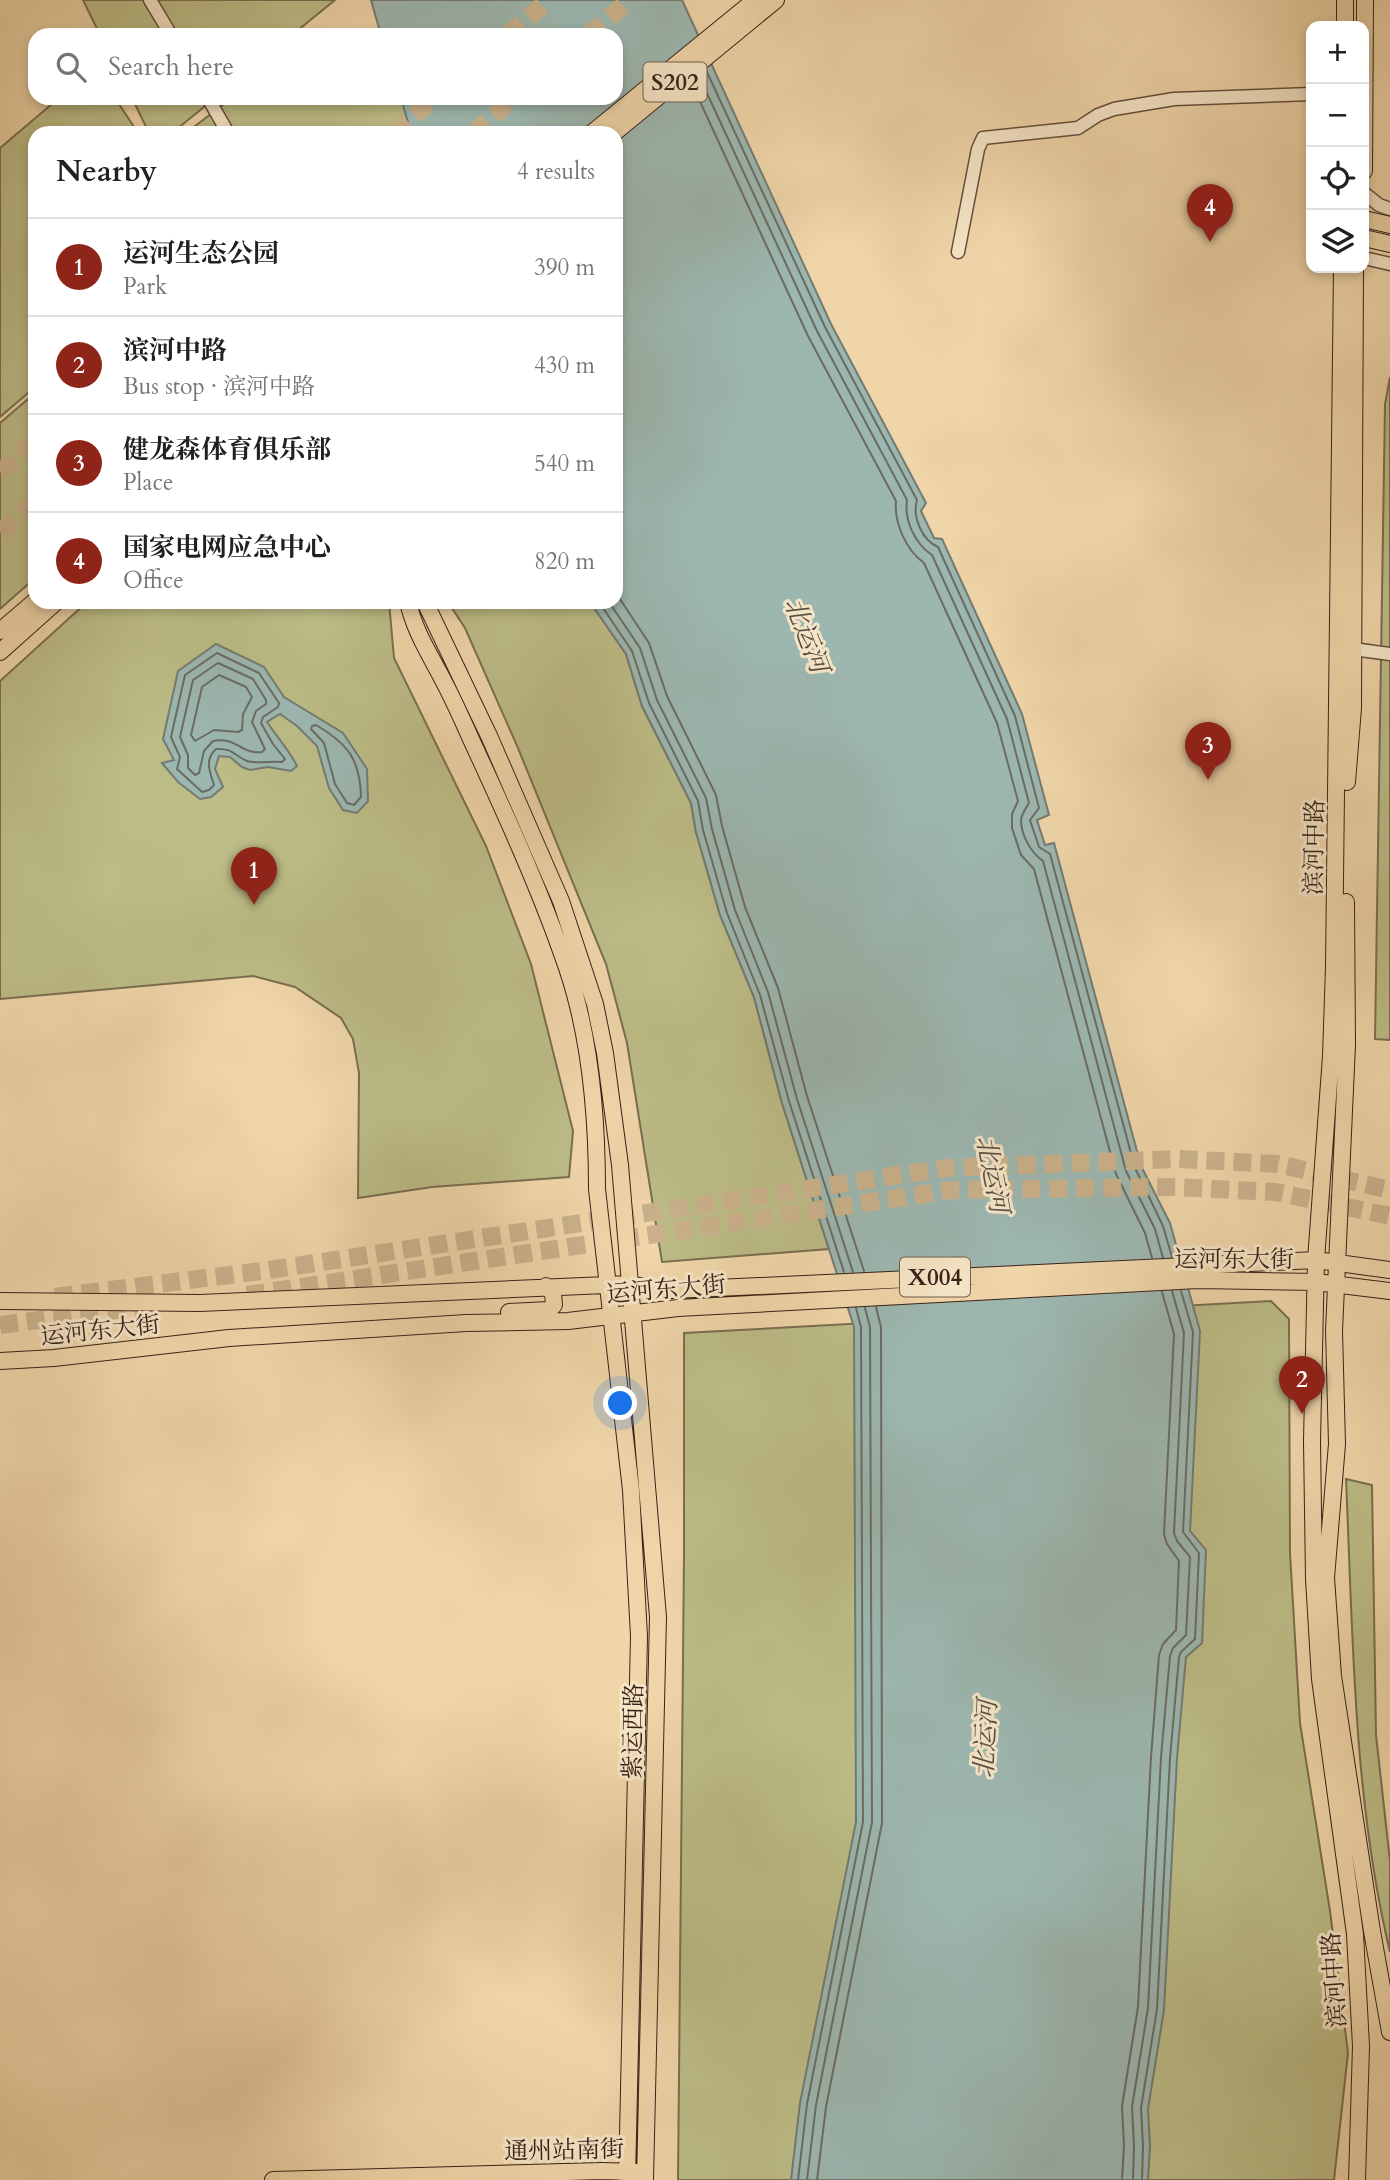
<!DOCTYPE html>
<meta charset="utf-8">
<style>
:root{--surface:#fff;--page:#f6f6f6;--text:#202124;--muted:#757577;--line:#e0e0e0;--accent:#8f2418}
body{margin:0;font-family:Cardo,"Noto Serif SC",serif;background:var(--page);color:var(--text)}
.controls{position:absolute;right:21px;top:21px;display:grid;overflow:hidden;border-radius:14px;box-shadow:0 4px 10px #0003}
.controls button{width:63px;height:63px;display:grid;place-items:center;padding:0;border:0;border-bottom:2px solid var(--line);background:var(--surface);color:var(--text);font:35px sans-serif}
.you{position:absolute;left:621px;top:1404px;width:24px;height:24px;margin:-18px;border:5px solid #fff;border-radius:50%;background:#1a73e8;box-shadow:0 0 0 10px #1a73e833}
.badge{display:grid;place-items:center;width:46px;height:46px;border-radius:50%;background:var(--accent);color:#fff;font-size:23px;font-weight:700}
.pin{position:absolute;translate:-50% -58px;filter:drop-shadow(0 2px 4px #0008)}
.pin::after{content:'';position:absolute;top:37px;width:24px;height:21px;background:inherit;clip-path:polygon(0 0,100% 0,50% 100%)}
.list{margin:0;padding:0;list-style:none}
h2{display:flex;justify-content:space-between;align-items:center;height:91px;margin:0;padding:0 28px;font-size:30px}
h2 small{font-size:23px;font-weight:400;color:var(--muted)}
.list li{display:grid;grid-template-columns:46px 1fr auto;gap:21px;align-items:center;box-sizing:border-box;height:98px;padding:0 28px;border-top:2px solid var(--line)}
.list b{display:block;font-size:26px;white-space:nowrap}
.list p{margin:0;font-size:23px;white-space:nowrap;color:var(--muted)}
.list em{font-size:23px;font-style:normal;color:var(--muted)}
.icon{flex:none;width:38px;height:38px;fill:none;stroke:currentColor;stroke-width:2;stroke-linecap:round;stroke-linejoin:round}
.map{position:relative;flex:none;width:1390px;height:2180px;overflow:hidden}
.search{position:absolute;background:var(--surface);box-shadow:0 4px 10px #0003;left:28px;top:28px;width:595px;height:77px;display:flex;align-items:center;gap:18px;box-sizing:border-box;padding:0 24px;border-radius:21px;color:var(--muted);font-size:26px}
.panel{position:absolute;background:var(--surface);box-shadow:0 4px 10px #0003;left:28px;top:126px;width:595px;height:483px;border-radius:21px}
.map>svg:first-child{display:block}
</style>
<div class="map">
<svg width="1390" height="2180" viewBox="0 0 1390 2180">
<rect width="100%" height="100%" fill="#efd5a8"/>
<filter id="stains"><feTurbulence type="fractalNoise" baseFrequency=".00286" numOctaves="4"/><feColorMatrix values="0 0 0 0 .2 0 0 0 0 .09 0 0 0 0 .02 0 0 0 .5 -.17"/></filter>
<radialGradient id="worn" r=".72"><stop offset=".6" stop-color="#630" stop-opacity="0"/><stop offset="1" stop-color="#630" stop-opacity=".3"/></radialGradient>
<path fill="#bcbc86" stroke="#7a6e4f" stroke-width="2" d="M 83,0 L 335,0 L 292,35 L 100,35 Z
M 59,98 L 115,98 L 138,133 L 35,133 L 35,387 L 0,417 L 0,148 Z
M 132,98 L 215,98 L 172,133 L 149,133 Z
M 232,98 L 599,98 L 557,133 L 186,133 Z
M 1390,377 L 1390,1040 L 1375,1039 L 1385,404 Z
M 35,393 L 35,578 L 0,609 L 0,423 Z
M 87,602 L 389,602 L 394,658 L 486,846 L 531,964 L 573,1131 L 569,1177 L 432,1187 L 358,1198 L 359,1073 L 353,1039 L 341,1018 L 295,987 L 253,976 L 0,999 L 0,681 Z
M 448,602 L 590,602 L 626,654 L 642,706 L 691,803 L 696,832 L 720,915 L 754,997 L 782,1103 L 829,1249 L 662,1262 L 627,1043 L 606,964 L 518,748 L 465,628 Z
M 1271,1301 L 1289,1319 L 1290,1553 L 1300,1723 L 1330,1911 L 1348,2053 L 1334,2180 L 678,2180 L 684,1556 L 684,1333 Z
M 1346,1479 L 1372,1485 L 1376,1735 L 1390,1861 L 1390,1952 C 1353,1797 1353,1637 1346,1479 Z"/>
<path fill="#9cb7b0" stroke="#747b73" stroke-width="2" d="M 371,0 L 682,0 L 831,324 L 926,503 L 921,511 L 934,538 L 942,539 L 1022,714 L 1049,815 L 1037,820 L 1045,845 L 1054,843 L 1141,1166 L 1170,1223 L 1200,1331 L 1190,1531 L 1206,1550 L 1202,1643 L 1186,1657 L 1177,1758 L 1164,2010 L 1148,2109 L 1150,2146 L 1148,2180 L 791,2180 L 800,2103 L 856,1822 L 854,1327 L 782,1103 L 754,997 L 720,915 L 696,832 L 691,803 L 642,706 L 626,654 L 590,602 L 616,602 L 616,133 L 411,133 L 401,98 L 616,98 L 616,35 L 381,35 Z
M 216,644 L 264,667 L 284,697 L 343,733 L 367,769 L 368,801 L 357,813 L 343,810 L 329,788 L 317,746 L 297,726 L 280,714 L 267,722 C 277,737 289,750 297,766 L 291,771 L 268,767 L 250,770 L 242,767 L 230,757 L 219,756 L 215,769 L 223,787 L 211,797 L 200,799 L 178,782 L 162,763 L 174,760 L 163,739 L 178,671 Z"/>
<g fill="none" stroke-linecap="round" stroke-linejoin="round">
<path stroke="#6a6c64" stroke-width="2" d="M 706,70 L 825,327 L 917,500 C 912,517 922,540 938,547 L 1015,716 L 1039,808 L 1030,820 L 1039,847 L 1050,854 L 1135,1168 L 1163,1226 L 1172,1257
M 699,76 L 817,331 L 907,500 C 904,520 915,544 932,555 L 1007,719 L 1029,803 C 1026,808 1022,813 1021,820 C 1021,835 1031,853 1043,861 L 1126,1171 L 1155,1229 L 1163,1258
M 691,82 L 808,336 L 896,501 C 894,523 906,550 924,563 L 997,723 L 1018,801 L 1012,814 L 1012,828 L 1021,855 L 1034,869 L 1116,1174 L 1145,1233 L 1152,1258
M 616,593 L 649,643 L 667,696 L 716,795 L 722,826 L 745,907 L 778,988 L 807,1096 L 864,1271
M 599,602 L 632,651 L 649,703 L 698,801 L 703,830 L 727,913 L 760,995 L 789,1101 L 844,1272
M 609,602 L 640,648 L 657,700 L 706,798 L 712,829 L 735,910 L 768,992 L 797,1099 L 853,1272
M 217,653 L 259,673 L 279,703 L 278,707 L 263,717 L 261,723 L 273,744 L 285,759 L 282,762 C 272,761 255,764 247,761 C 234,756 234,748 216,749 C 204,760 210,772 214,785 L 209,790 L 202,792 L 177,769 L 180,757 L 171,737 L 185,675 Z
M 218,663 L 253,679 L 266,700 L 266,704 L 256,711 L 252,722 L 265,749 L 262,752 C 242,755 236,736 213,741 L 204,751 L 199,773 L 195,775 L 188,768 L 188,755 L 180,737 L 193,680 Z
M 219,675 L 246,687 L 252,697 L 243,714 L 242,730 L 238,732 L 214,730 L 195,741 L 191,735 L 202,687 Z
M 316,725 C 348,744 360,759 361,797 L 354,805 L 347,803 L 335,784 L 324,743 L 311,729 L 312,726 Z
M 798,2180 L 807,2104 L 863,1822 L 861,1327 L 856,1308
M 807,2180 L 816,2105 L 872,1822 L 870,1327 L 865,1308
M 817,2180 L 826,2107 L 882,1823 L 881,1327 L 876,1307
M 1122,2180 L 1124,2146 L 1122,2106 L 1138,2007 L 1151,1757 L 1159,1655 L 1163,1644 L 1176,1630 L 1179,1561 L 1167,1544 L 1164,1534 L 1174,1334 L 1162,1292
M 1133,2180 L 1134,2146 L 1132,2107 L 1148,2008 L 1161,1757 L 1170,1656 L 1173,1648 L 1186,1635 L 1190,1557 L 1177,1541 L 1174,1533 L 1184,1333 L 1172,1291
M 1142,2180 L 1143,2146 L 1141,2108 L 1157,2009 L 1170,1758 L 1179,1657 L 1181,1652 L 1195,1639 L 1199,1553 L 1183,1532 L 1193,1332 L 1181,1291"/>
<path stroke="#cab18b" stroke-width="18" stroke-dasharray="18 9" stroke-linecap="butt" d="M 508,35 L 549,0
M 589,35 L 630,0
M 394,133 L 435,98
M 473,133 L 514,98
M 0,472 L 35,441
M 0,532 L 35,503
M 247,1295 L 951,1190 L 1176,1187 L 1275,1192 L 1390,1216
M 55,1297 L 269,1270 L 946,1168 L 1178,1159 L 1278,1164 L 1390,1190
M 0,1325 L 142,1307"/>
<defs>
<path id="minor" d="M 150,0 L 171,35
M 208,98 L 228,133
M 1364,193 L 1379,205 L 1390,209
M 958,252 L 978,149 L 983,138 L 1078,128 L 1098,115 L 1114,109 L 1174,99 L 1311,94
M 1364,258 L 1390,264
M 1353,649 L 1390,654"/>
<path id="major" d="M 1345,0 L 1345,26
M 592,133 L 755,0
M 614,133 L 776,0
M 1364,171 L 1365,0
M 1364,219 L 1390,225
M 1364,238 L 1390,244
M 1342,268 L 1334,967 L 1331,1056 L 1316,1260 L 1312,1441 L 1314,1579 L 1320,1679 L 1355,1934 L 1361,2046 L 1357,2180
M 408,602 C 415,633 431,656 445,684 C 454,701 462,719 470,737 C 505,813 540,889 567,968 C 590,1036 597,1118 597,1189 L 631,1490 L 639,1636 L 627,2180
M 425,602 L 490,738 L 561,901 L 595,1004 L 605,1053 L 620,1165 L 658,1617 L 645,2180
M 0,631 L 35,601
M 0,652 L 56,602
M 1347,782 L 1353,708 L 1355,268
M 1346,902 L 1347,1045 L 1334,1331 L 1337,1444 L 1326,1578 L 1333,1676 L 1372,1931 L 1390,2032
M 0,1301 L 200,1303 L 629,1284 L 661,1290 L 674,1290 L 1316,1260 L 1390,1270
M 509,1312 L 549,1310 L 554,1305 L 553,1293 L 546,1286
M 0,1361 L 54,1358 L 229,1338 L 466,1323 L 568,1321 L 678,1308 L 1198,1280 L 1316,1282 L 1390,1291
M 273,2180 L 602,2171 L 636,2172"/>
</defs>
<use href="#minor" stroke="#654e3c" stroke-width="15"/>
<use href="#major" stroke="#372118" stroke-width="18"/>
<use href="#minor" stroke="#f5e4c6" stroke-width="12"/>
<use href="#major" stroke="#efd5a8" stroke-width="16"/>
</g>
<g text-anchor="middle" stroke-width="6" stroke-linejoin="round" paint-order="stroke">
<g fill="#f5e4c6" stroke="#705c4c" stroke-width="2">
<rect x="643.5" y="62.5" width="63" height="39" rx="5"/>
<rect x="900" y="1257.5" width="70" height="39" rx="5"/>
</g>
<g font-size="23" font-weight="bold" fill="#372118">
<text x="675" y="90">S202</text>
<text x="935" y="1285">X004</text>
</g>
<g font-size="24" fill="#372118" stroke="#f5e4c6">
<text transform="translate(1314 847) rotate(-89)" y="8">滨河中路</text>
<text x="1234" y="1267">运河东大街</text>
<text transform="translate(666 1289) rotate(-5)" y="8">运河东大街</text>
<text transform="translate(100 1330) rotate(-6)" y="8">运河东大街</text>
<text transform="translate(633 1731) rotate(-89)" y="8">紫运西路</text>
<text transform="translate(1334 1980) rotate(-94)" y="8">滨河中路</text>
<text transform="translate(564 2150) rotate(-1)" y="8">通州站南街</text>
</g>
<g font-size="26" font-style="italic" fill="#554e46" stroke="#f5e4c6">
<text transform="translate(807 635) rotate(69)" y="9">北运河</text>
<text transform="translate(993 1174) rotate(79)" y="9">北运河</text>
<text transform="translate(985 1739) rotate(-87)" y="9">北运河</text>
</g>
</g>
<rect width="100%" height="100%" filter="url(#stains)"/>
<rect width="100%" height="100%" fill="url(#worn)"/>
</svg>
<div class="controls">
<button>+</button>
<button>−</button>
<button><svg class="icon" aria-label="locate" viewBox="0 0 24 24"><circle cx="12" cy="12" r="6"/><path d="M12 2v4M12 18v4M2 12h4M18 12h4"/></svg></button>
<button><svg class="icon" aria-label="layers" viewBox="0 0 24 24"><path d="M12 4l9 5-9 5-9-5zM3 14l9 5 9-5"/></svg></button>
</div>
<div class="you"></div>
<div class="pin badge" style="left:254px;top:905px">1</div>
<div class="pin badge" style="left:1302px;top:1414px">2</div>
<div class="pin badge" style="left:1208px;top:780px">3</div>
<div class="pin badge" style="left:1210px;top:242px">4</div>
<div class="search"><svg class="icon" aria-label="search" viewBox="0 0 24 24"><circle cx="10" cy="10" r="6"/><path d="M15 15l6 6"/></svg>Search here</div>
<section class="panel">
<h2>Nearby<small>4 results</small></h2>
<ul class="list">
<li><span class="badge">1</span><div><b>运河生态公园</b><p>Park</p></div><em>390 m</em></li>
<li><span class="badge">2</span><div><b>滨河中路</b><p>Bus stop · 滨河中路</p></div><em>430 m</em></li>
<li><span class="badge">3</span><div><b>健龙森体育俱乐部</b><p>Place</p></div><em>540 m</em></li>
<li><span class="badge">4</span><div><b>国家电网应急中心</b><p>Office</p></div><em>820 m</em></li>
</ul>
</section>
</div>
